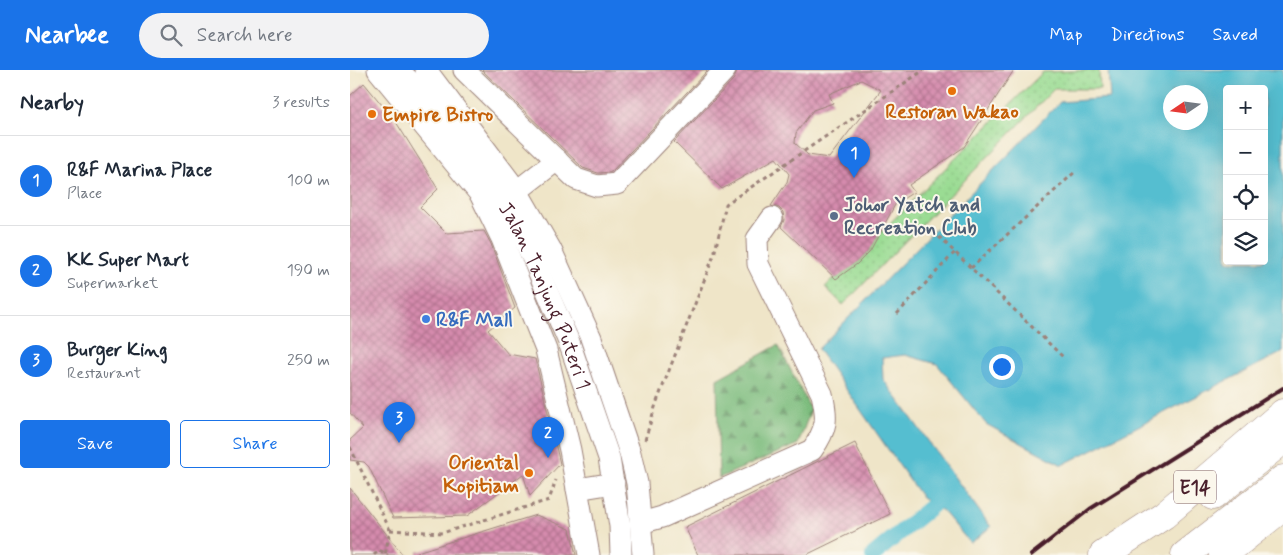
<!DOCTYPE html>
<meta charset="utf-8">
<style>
:root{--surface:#fff;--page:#f2f2f3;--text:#1f2937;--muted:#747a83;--line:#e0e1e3;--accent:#1a73e8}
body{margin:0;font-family:Mynerve,sans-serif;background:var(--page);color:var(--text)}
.controls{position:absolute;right:15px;top:15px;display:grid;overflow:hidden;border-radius:5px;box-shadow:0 5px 20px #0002}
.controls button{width:45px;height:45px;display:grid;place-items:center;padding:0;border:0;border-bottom:1px solid var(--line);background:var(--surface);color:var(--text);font:25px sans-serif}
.compass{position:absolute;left:813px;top:15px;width:45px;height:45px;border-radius:50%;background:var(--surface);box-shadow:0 5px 20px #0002;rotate:257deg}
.you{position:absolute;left:651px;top:296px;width:18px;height:18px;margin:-12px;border:4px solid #fff;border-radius:50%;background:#1a73e8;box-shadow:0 0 0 8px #1a73e833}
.badge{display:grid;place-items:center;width:32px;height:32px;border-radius:50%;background:var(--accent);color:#fff;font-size:16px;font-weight:700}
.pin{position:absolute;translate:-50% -41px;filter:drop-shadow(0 1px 2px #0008)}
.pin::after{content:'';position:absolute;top:26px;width:18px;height:15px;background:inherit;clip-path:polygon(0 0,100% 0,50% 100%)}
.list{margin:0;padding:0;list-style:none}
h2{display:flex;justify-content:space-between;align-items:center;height:65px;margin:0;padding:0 20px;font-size:21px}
h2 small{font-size:16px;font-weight:400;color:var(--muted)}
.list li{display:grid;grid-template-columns:32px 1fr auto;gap:15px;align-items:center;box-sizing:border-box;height:90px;padding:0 20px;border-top:1px solid var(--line)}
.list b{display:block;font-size:19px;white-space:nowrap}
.list p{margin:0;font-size:16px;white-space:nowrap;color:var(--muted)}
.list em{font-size:16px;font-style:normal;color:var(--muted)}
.actions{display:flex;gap:10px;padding:15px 20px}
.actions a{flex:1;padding:11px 0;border:1px solid var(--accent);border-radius:5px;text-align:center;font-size:18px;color:var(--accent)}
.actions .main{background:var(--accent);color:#fff}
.icon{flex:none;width:28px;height:28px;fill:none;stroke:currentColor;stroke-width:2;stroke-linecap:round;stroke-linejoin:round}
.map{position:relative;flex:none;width:933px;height:485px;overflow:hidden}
header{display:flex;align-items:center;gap:30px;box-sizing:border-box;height:70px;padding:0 25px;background:var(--accent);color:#fff}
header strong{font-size:24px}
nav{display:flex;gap:28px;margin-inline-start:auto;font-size:18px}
.search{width:350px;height:45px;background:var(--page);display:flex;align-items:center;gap:12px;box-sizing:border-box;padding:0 18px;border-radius:28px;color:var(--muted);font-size:19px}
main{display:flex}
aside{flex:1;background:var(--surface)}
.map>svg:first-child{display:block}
</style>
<header>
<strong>Nearbee</strong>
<div class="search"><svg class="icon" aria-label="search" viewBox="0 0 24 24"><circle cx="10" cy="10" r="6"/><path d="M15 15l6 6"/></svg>Search here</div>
<nav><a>Map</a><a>Directions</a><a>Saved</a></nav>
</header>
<main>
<aside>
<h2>Nearby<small>3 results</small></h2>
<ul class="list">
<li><span class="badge">1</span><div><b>R&amp;F Marina Place</b><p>Place</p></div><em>100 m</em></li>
<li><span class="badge">2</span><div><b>KK Super Mart</b><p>Supermarket</p></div><em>190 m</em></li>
<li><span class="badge">3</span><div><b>Burger King</b><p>Restaurant</p></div><em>250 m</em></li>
</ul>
<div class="actions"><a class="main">Save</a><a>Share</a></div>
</aside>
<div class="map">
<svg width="933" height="485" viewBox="0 0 933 485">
<defs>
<pattern id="forest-firs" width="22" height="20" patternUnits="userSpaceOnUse" patternTransform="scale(1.25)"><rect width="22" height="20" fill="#7bbc7d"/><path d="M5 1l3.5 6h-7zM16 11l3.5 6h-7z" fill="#679867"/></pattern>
<pattern id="park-dots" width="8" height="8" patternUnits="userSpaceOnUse" patternTransform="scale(1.25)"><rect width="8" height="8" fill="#9adc93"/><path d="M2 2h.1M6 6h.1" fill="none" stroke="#86bc7f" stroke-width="1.8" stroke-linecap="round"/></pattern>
<pattern id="building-cross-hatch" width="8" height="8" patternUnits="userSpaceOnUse" patternTransform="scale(1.25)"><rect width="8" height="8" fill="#d58bad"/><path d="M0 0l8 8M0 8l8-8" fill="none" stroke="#af718d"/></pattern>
</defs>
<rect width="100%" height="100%" fill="#fbf7ec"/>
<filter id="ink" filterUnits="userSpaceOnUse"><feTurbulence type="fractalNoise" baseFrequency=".02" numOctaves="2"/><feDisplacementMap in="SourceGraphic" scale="10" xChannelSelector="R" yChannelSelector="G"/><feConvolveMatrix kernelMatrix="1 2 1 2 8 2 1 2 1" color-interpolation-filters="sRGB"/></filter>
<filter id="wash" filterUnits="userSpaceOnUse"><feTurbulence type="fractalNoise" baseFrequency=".0096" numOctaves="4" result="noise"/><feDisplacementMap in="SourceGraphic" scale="20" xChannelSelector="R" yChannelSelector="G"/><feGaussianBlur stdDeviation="1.12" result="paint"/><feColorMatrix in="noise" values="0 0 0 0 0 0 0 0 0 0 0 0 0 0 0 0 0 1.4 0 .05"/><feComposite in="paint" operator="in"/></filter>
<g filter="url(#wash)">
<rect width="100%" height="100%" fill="#efe5c8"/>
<path fill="url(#forest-firs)" stroke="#626e54" d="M 428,275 L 461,340 L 448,374 L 369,408 L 367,309 Z"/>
<path fill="url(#park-dots)" stroke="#727e5f" d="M 749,0 L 750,19 L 704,19 L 493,235 L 475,217 L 693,2 Z"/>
<path fill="#54bed0" stroke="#4f6e7e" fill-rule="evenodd" d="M 758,0 L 933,0 L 933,282 L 712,395 L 636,354 L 587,294 L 555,285 L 532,288 L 533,309 L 641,457 L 620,473 L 593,441 L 572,428 L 468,279 L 710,32 L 760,28 ZM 877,19 L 914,19 L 914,191 L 877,191 ZM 821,22 L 851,22 L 851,52 L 821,52 Z"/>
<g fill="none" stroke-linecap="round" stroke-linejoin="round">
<path stroke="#54bed0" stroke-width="16" d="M 523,485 L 583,435"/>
</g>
<g id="blocks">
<path fill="url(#building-cross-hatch)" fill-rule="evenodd" d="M 132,0 L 358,0 L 261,102 L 248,103 L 233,98 Z
M 387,0 L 664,0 L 614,77 L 559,115 L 564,122 L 546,133 L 520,181 L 507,194 L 486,209 L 431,157 L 434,150 L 433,142 L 429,138 L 421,136 L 437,112 L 439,104 L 426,88 L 372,119 L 324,72 L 384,9 ZM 511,10 L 531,20 L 479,88 L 458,85 L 445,73 L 446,63 L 463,40 L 483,33 L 479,24 Z
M 14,13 L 46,52 L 88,119 L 70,137 L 96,163 L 134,161 L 141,174 L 165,238 L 138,260 L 158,284 L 185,289 L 210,394 L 180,426 L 173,404 L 117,446 L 43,448 L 19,397 L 14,392 L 0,390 L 0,370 L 13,358 L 0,343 L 0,26 Z
M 505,373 L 540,444 L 456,485 L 348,485 L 335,457 Z
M 0,418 L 53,485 L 0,485 Z
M 186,445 L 220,459 L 226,485 L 67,485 L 67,482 Z"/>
</g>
</g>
<g filter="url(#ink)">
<use href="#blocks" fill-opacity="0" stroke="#9c827a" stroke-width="1"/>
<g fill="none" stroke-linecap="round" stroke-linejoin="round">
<defs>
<g id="minor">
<path d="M 28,0 L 130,124 L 152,169 L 196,280 L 220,380 L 239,485"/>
<path id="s1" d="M 48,0 L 67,18 L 164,148 L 184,191 L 219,272 L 259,388 L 270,456 L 271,485"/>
<path d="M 76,0 L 167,121 L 201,180 L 241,268 L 280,383 L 287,413 L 293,485"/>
<path d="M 114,0 L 226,109 L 247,116 L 267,114 L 375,0"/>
<path d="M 167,121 L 207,90"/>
<path d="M 227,419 L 264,413"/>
<path d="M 291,453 L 312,447 L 462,380 C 477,359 478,349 472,324 L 408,194 L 407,169 L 422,148"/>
</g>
<path id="highway" d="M 863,426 L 933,370
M 753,485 L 814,445 L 933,343
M 835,485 L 933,409
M 873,485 L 933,437"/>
</defs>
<use href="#minor" stroke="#9c827a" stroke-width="23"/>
<use href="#highway" stroke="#9c827a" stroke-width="29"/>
<path stroke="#9c827a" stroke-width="3" stroke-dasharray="4 4" stroke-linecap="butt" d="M 583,161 L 713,287
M 621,198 L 726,101
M 547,244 L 605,182
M 295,370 L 306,334 L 364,185 L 376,134 L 574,0
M 0,377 L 40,460 L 35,485
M 40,460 L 92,463 L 199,430 L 206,410
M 24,485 L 29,480 L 38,485"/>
<use href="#minor" stroke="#fff" stroke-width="21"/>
<use href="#highway" stroke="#fff" stroke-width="28"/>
<path stroke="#4a1f2b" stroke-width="4" d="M 681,485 L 740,439 L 933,318"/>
</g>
</g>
<g fill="#e8710a" stroke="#fbf7ec" stroke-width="2">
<circle cx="602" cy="21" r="5"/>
<circle cx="22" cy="44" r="5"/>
<circle cx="179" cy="403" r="5"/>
</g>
<circle fill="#5c6f8a" stroke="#fbf7ec" stroke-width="2" cx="484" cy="146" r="5"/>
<circle fill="#3f7fe0" stroke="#fbf7ec" stroke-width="2" cx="76" cy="249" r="5"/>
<g text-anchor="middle" stroke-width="4" stroke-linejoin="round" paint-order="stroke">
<rect fill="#fbf7ec" stroke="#7f6065" stroke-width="1" x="824" y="400.5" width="42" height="33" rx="4"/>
<g font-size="19" font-weight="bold" fill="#4a1f2b">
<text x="845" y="424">E14</text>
</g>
<g font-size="20" font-weight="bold" fill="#c56008" stroke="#fbf7ec">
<text x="602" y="48">Restoran Wakao</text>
<text x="32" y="51" text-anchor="start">Empire Bistro</text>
<text x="169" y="399" text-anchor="end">Oriental<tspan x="169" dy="23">Kopitiam</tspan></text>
</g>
<g font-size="20" font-weight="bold" fill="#4e5e75" stroke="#fbf7ec" text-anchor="start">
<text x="494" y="141">Johor Yatch and<tspan x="494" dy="23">Recreation Club</tspan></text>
</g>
<g font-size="20" fill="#4a1f2b" stroke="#fbf7ec">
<text dy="7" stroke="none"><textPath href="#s1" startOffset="272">Jalan Tanjung Puteri 1</textPath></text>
</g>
<g font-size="20" font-weight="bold" fill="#366cbe" stroke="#fbf7ec" text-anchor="start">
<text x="86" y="256">R&amp;F Mall</text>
</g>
</g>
</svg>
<div class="controls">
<button>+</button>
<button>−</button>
<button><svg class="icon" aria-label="locate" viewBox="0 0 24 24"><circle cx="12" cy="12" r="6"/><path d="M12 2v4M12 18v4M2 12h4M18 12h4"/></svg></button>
<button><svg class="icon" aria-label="layers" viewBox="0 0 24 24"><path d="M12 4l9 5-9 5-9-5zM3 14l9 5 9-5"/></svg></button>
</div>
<svg class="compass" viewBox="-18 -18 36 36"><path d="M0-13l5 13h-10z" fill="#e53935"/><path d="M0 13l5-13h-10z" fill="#747a83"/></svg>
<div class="you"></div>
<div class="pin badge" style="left:504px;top:108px">1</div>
<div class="pin badge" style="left:198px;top:388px">2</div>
<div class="pin badge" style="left:49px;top:373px">3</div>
</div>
</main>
